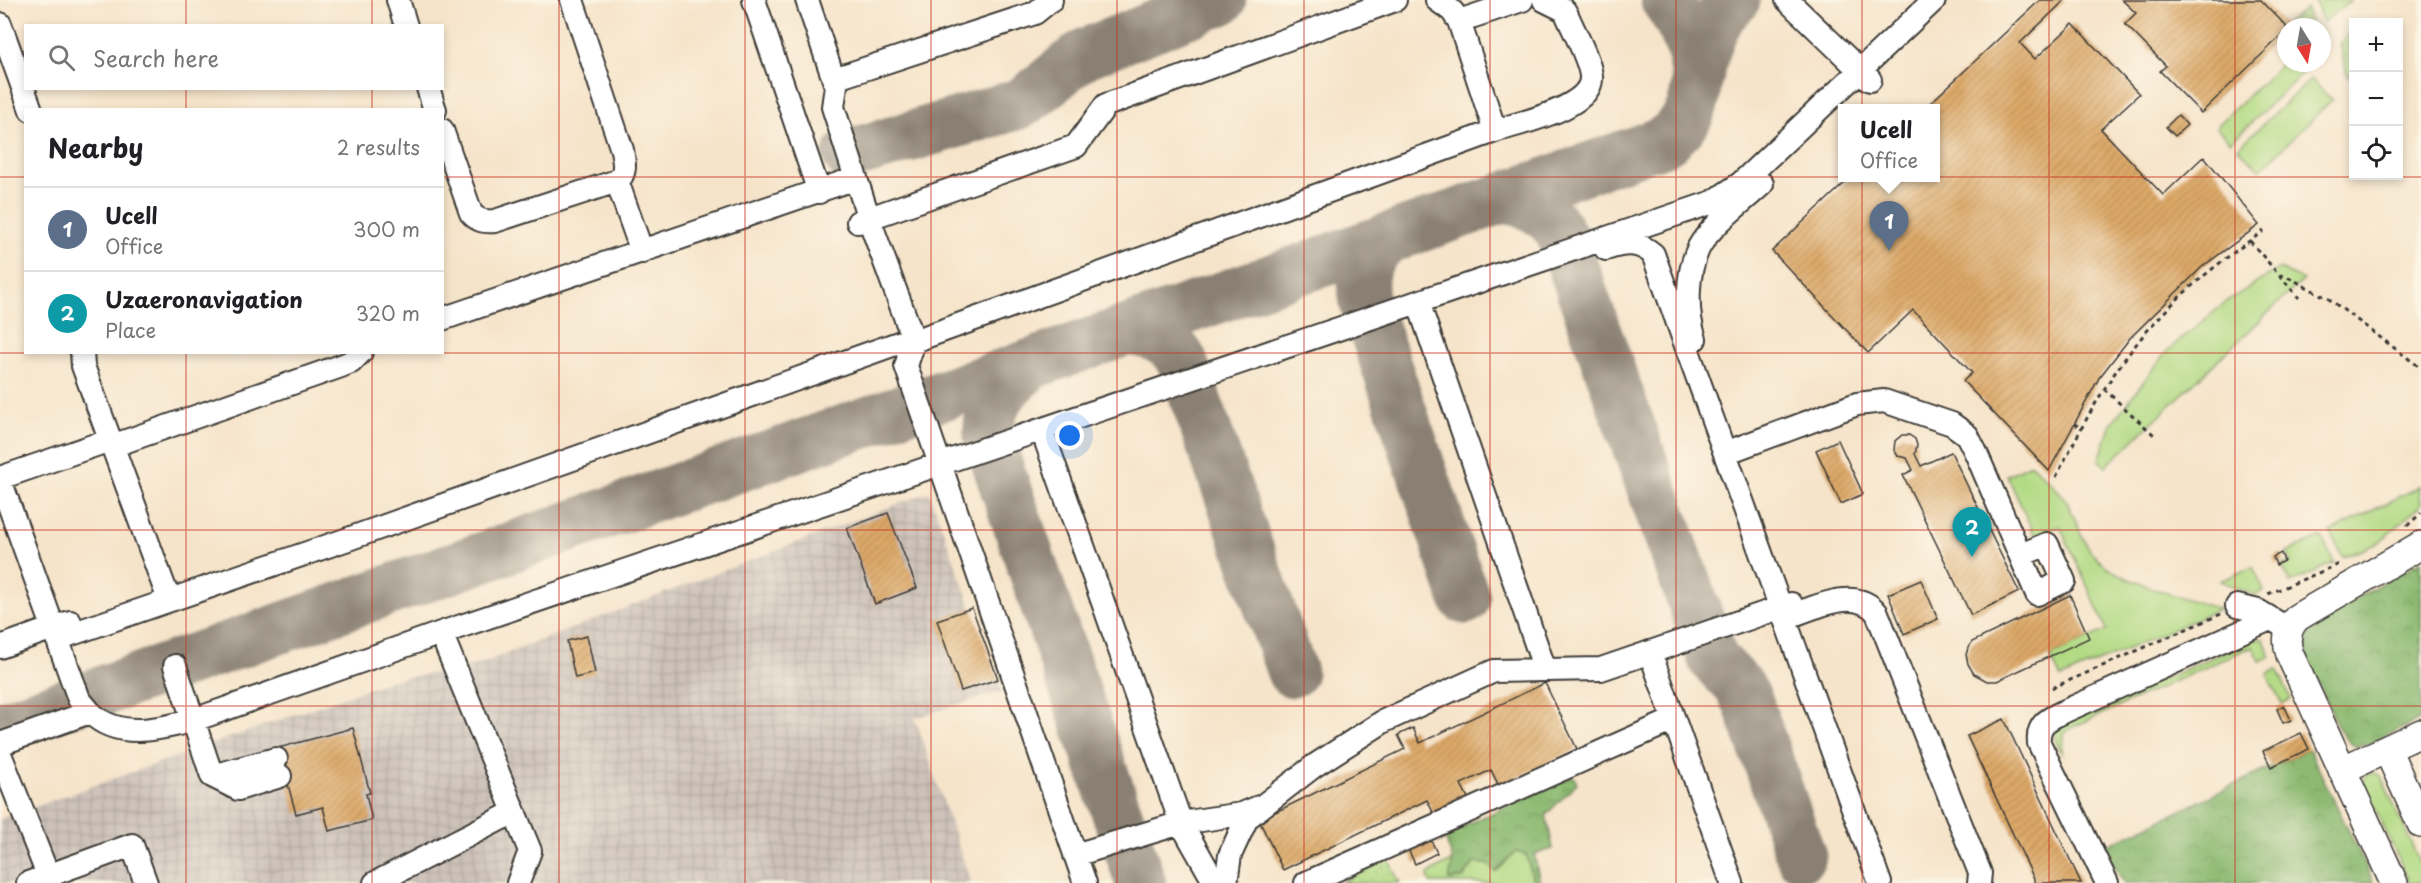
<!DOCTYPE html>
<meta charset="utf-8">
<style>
:root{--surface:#fff;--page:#f6f6f6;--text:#202124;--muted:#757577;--line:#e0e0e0;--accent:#c8321e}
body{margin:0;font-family:"Playpen Sans",sans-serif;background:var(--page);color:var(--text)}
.controls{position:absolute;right:18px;top:18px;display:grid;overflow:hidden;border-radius:0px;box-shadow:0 3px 9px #0003}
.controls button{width:54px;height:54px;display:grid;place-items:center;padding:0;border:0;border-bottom:2px solid var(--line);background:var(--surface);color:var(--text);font:30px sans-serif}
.compass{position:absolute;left:2277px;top:18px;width:54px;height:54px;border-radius:50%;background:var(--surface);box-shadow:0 3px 9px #0003;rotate:169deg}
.you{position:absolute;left:1070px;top:436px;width:21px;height:21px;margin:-15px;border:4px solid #fff;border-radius:50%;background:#1a73e8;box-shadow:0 0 0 9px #1a73e833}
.badge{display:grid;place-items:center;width:39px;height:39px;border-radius:50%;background:var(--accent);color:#fff;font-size:20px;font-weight:700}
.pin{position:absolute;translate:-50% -50px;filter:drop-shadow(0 2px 3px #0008)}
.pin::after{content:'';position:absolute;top:32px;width:21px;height:18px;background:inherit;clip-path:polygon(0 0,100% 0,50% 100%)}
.popup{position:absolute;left:1838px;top:104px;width:102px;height:78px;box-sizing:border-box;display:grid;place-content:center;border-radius:0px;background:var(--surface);filter:drop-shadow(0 2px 4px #0005);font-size:20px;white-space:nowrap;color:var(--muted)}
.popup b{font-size:22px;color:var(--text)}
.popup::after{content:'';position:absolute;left:50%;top:100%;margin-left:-12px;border:12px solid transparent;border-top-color:var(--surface)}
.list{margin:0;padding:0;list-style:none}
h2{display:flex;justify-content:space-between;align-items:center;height:78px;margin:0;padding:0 24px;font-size:26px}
h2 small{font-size:20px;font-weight:400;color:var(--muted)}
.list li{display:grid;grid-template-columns:39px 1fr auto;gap:18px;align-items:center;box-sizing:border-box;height:84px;padding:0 24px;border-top:2px solid var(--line)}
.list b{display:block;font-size:22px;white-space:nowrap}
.list p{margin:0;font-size:20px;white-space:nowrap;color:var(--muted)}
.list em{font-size:20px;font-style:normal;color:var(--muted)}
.icon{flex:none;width:33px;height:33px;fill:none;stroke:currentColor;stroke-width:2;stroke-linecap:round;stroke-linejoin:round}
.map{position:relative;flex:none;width:2421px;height:883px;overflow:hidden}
.search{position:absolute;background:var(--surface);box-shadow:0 3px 9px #0003;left:24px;top:24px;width:420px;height:66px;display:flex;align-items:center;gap:15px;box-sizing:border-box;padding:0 21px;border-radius:0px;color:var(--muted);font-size:22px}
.panel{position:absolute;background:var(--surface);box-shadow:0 3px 9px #0003;left:24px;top:108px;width:420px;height:246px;border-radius:0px}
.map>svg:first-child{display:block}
</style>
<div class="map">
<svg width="2421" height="883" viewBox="0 0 2421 883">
<defs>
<pattern id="industrial-grid" width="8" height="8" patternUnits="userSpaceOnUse" patternTransform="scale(1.5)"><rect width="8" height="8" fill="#cdc2b9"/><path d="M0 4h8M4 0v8" fill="none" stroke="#afa69e"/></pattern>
<pattern id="forest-crowns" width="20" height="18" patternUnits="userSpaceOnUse" patternTransform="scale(1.5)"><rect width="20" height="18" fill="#8dba72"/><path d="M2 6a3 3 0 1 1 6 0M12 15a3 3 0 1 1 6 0" fill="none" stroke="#799f62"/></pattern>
<pattern id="park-dots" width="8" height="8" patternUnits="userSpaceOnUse" patternTransform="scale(1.5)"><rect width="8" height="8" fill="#b2da84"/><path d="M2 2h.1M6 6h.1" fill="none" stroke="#98ba71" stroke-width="1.8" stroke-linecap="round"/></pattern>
<pattern id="building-hatch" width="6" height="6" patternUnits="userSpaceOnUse" patternTransform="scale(1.5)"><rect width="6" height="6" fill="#dca867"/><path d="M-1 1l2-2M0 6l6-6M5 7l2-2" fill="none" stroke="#bc9059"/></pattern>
</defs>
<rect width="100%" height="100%" fill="#fcf5e5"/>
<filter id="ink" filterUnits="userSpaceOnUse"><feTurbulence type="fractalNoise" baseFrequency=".0167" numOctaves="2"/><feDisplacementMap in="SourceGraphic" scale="12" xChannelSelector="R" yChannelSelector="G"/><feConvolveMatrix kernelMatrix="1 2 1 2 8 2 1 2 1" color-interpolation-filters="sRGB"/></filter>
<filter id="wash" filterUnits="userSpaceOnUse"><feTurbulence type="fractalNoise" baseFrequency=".008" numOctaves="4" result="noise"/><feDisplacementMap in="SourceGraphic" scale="24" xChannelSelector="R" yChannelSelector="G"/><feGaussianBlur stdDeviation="1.35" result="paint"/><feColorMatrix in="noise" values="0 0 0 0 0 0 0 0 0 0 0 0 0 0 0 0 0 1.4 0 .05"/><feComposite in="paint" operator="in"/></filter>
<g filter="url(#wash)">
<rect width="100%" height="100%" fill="#f6e4ca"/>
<path fill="url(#industrial-grid)" d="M 929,492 L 1002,691 L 915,718 L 971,883 L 0,883 L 0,819 L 389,681 L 476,665 Z"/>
<path fill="#b2da84" stroke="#677b50" stroke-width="1.5" d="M 2315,0 L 2351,0 L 2323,22 Z
M 2306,8 L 2311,27 L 2289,27 L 2286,24 Z
M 2353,30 L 2353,74 L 2348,78 L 2339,44 Z
M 2286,59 L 2286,63 L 2294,63 L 2303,73 L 2231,142 L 2216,127 Z
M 2311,79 L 2332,100 L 2260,170 L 2238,148 Z
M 2279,269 L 2303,280 L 2106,466 L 2099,460 L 2111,424 L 2167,351 L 2227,301 Z
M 2031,464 C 2042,475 2058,487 2066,501 C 2077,519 2079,537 2093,554 C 2117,584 2183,596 2219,609 L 2061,678 L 2050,656 L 2107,630 L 2060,526 L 2035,536 L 2007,475 Z
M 2419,487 L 2421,505 L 2377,544 L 2343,557 L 2330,532 Z
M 2322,537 L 2334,563 L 2290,583 L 2282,566 L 2291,562 L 2287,552 Z
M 2253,567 L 2264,591 L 2254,595 L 2220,581 Z
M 2254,639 L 2264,639 L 2270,657 L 2260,661 L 2253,646 L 2075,726 L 2063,734 L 2062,753 C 2057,744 2052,736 2056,726 Z
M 2277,669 L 2291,699 L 2282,704 L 2267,674 Z
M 2375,773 L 2381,776 L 2421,865 L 2421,883 L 2410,883 L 2363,783 L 2367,775 Z
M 1515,852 L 1526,854 L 1534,883 L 1430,883 L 1428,874 L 1453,860 L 1450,880 L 1463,878 L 1474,863 L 1488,864 L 1496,872 Z"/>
<path fill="url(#forest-crowns)" stroke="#546b47" stroke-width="1.5" d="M 2421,561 L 2421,719 L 2369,744 L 2357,747 C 2339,739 2333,714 2325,697 C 2318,681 2304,660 2306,642 C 2309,622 2400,573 2421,561 Z
M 2309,749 L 2374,883 L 2124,883 L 2104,847 Z
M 1573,776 L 1577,783 L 1546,815 L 1553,849 L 1534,854 L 1540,883 L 1534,883 L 1526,854 L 1515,852 L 1496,872 L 1488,864 L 1474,863 L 1463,878 L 1449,880 L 1453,860 L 1444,835 Z"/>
<path fill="url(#park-dots)" stroke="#677b50" stroke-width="1.5" d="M 1388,859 L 1400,883 L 1341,883 Z"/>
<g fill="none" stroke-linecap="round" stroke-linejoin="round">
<path stroke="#898073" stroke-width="51" d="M 1697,82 C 1704,53 1710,21 1735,0
M 848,155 L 1019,104 C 1044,90 1062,68 1086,53 L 1221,0
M 1502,198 C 1528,201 1550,212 1562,236 L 1713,659 L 1739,686 L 1747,700 L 1801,856
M 1391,237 C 1365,254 1359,274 1365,303 L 1465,599
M 1124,331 C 1147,331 1170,339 1182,361 L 1292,672
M 1032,364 C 1006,385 983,408 990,443 L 1141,883
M 0,727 L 1662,142 C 1716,110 1697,41 1666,0"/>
</g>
<g id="blocks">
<path fill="url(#building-hatch)" d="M 2040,0 L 2065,0 L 2020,43 L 2035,59 L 2073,24 L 2139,94 L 2101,129 L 2163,195 L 2204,156 L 2259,225 L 2202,267 L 2130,338 L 2099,378 L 2049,471 L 1963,381 L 1972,373 L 1913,310 L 1868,353 L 1772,251 L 1850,178 L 1936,178 L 1936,109 L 1924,109 Z
M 2122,0 L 2261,0 L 2286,26 L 2286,31 L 2201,113 L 2160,71 L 2166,66 L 2125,24 L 2136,13 Z
M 2178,115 L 2187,125 L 2175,136 L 2166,127 Z
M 1902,435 L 1909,435 L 1915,439 L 1917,445 L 1915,454 L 1921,466 L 1951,452 L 2019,592 L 1971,615 L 1903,475 L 1913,470 L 1907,458 L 1898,456 L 1894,450 L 1895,441 Z
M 1838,440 L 1863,494 L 1841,504 L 1816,450 Z
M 888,513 L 917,588 L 875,604 L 847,528 Z
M 2281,553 L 2284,561 L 2276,565 L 2273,557 Z
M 1921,580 L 1938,619 L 1904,634 L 1888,594 Z
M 2070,595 L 2089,638 L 1997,681 L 1987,681 L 1974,674 L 1968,664 L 1966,654 L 1972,642 Z
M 972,608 L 998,679 L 961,691 L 937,620 Z
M 587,636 L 595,673 L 575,678 L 567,641 Z
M 1545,683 L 1577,749 L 1499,786 L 1491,770 L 1461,784 L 1470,802 L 1436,818 L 1427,800 L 1283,870 L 1259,820 L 1405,749 L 1398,735 L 1413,728 L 1420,743 Z
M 2284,705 L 2291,720 L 2283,723 L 2277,709 Z
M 2004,719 L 2081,883 L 2036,883 L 1967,736 Z
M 353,728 L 370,793 L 366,794 L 372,820 L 329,831 L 323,807 L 296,814 L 278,748 Z
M 2301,733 L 2309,749 L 2271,767 L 2263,751 Z
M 1430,838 L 1437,853 L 1415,864 L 1408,849 Z"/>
</g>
</g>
<g filter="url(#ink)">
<use href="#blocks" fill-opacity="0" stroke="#3d3a36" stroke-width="1.5"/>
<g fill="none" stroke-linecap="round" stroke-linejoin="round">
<defs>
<path id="minor" d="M 398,0 L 406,26
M 754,0 L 819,192
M 807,0 L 836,86 L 833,107 L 869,219 L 914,341 L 906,366 L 1085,883
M 1787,0 L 1870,80
M 1459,21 L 1522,0
M 0,24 L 31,110
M 834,79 L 1035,13 L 1051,0
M 428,88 L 435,110
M 442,130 L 471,213 C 478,221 484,222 495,221 L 617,181 C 627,173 624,162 622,150 L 572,0
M 1495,131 C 1519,123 1594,108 1591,76 C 1589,58 1574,32 1567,15 L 1564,10 L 1544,0
M 617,181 L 642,252
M 858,222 L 1076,146 L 1106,105 L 1395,0
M 1606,249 C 1624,243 1638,241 1653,254 L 1880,883
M 1418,302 L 1545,670
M 442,319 L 856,178
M 1695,339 C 1686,313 1686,273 1699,247 C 1711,225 1743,202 1762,184
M 82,352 L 83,366 L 165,589
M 1042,430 L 1181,823 L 1215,883
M 112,446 L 341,366 L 351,362 L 361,352
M 1725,453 L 1857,404 L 1884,401 L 1952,424 L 1967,435 L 1976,453 L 2037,594 L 2064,581 L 2047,544 L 2021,555
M 0,478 L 110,440
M 0,480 L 79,699 L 90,712
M 2237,606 L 2258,611 L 2280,624
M 1785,618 C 1812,609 1855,585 1877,613 L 1980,873 L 1979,883
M 441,633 L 530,851 L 518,883
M 57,639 L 351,538 L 901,342 L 914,341 L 1495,131 L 1459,21 L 1452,11 L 1437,0
M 0,647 L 70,622
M 1650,652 L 1732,883
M 175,666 L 212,776 L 238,789 L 280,776
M 0,744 L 90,712 C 117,740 159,729 191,721 L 441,633 L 1713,202 L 1741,183 L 1934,0
M 0,754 L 51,883
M 212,776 L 276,759
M 1075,855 L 1181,823 L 1242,814 L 1259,807
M 28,883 L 132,845 L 146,883
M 375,883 L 514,812
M 1226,883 L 1230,855 L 1247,818 L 1314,766 L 1384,721 L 1494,671 L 1601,669 L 1791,604
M 1306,883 L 1673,720
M 2107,883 L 2039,743 C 2037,724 2048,719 2063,712 L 2270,619"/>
<path id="major" d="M 2387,749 L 2421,824
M 2342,770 L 2421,733
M 2394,883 L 2290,655 C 2285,641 2287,627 2298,617 L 2421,545"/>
</defs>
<use href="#minor" stroke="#3d3a36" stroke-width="26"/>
<use href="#major" stroke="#3d3a36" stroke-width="30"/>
<path stroke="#3d3a36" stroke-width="3" stroke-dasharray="4.5 4.5" stroke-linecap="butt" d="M 2250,241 L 2279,275 L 2286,276 L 2329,299 L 2421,368
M 2279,275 L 2299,298
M 2104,389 L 2154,435
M 2074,424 L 2082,428
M 2056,477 C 2079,432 2102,387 2134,347 C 2169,301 2217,263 2264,231
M 2407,526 L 2421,513
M 2268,594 L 2342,563
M 2052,688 L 2221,614"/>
<use href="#minor" stroke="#fff" stroke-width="22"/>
<use href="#major" stroke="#fff" stroke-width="27"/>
</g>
</g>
<path fill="none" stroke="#c8321e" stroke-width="1.5" stroke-opacity="0.55" d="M 186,0 L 186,26M 372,0 L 372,26M 559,0 L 559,883M 745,0 L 745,883M 931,0 L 931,883M 1117,0 L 1117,883M 1304,0 L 1304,883M 1490,0 L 1490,883M 1676,0 L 1676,883M 1862,0 L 1862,883M 2049,0 L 2049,883M 2235,0 L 2235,883M 186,88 L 186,110M 372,88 L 372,110M 0,177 L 26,177M 442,177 L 2421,177M 186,352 L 186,883M 372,352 L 372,883M 0,353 L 2421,353M 0,530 L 2421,530M 0,706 L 2421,706"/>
</svg>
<div class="controls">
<button>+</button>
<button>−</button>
<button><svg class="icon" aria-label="locate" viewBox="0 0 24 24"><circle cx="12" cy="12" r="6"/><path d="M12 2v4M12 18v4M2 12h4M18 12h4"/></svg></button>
</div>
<svg class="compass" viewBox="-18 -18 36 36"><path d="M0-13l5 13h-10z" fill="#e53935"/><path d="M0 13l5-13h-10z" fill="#757577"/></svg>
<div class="you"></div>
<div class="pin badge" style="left:1889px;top:251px;background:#5c6f8a">1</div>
<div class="popup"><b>Ucell</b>Office</div>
<div class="pin badge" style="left:1972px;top:557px;background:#0f9aa8">2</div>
<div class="search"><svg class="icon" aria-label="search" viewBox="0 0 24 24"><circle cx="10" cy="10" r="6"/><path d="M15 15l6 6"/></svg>Search here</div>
<section class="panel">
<h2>Nearby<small>2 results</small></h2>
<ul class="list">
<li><span class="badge" style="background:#5c6f8a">1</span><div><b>Ucell</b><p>Office</p></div><em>300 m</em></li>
<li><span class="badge" style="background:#0f9aa8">2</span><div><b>Uzaeronavigation</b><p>Place</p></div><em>320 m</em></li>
</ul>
</section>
</div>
